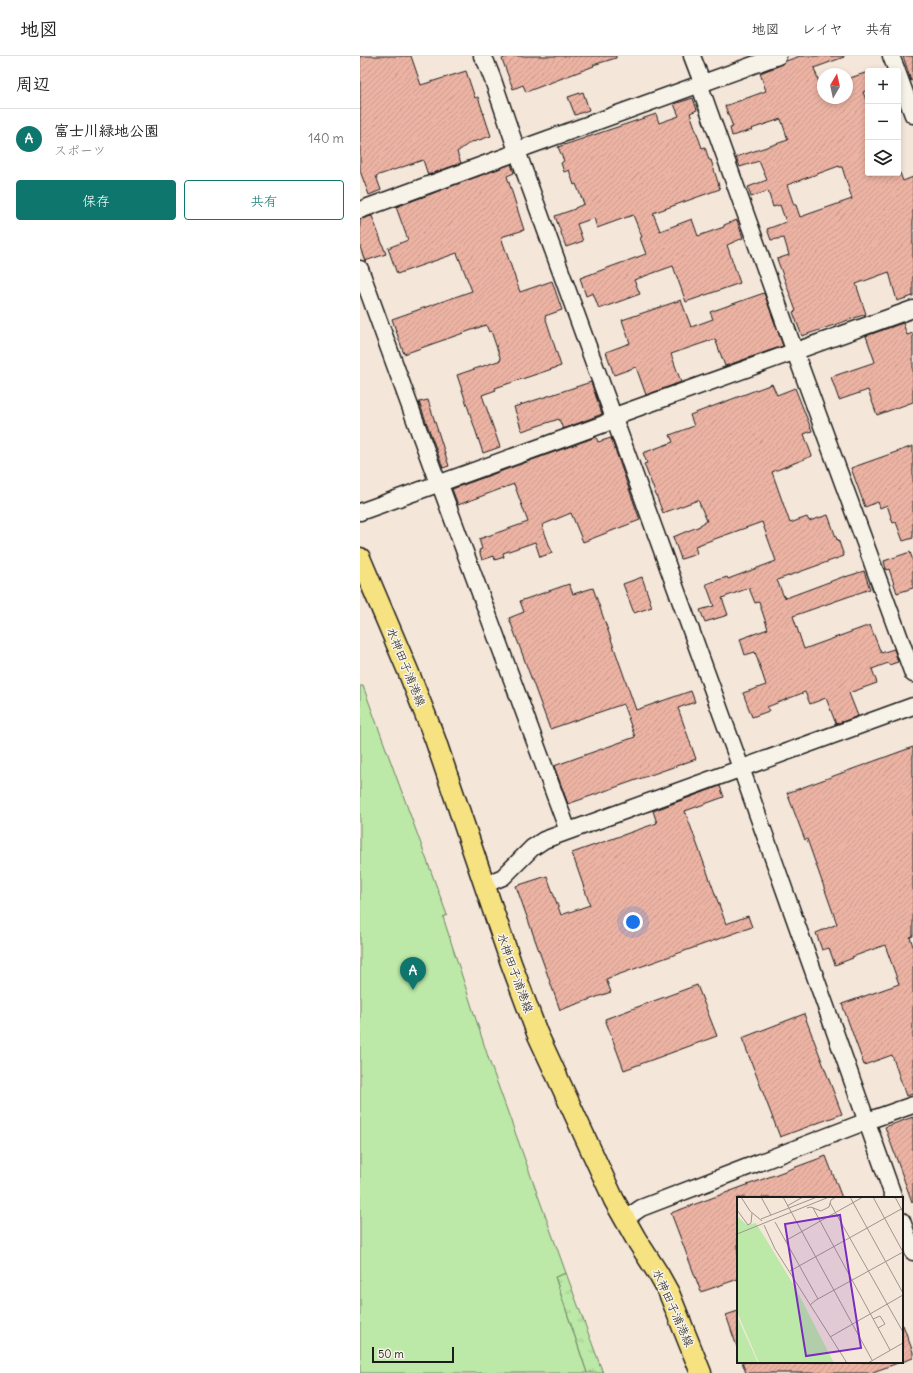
<!DOCTYPE html>
<html lang="ja">
<meta charset="utf-8">
<style>
:root{--surface:#fff;--page:#f2f2f2;--text:#222;--muted:#767676;--line:#e0e0e0;--accent:#0f766e}
body{margin:0;font-family:Delius,"Klee One",sans-serif;background:var(--page);color:var(--text)}
.controls{position:absolute;right:12px;top:12px;display:grid;overflow:hidden;border-radius:4px;box-shadow:0 2px 6px #0003}
.controls button{width:36px;height:36px;display:grid;place-items:center;padding:0;border:0;border-bottom:1px solid var(--line);background:var(--surface);color:var(--text);font:20px sans-serif}
.compass{position:absolute;left:457px;top:12px;width:36px;height:36px;border-radius:50%;background:var(--surface);box-shadow:0 2px 6px #0003;rotate:9deg}
.scale{position:absolute;left:12px;bottom:10px;width:82px;box-sizing:border-box;padding-left:4px;border:2px solid #1c1c1c;border-top:0;font-size:11px;line-height:14px;white-space:nowrap;color:#1c1c1c;-webkit-text-stroke:3px #f7f3e8;paint-order:stroke}
.you{position:absolute;left:273px;top:866px;width:14px;height:14px;margin:-10px;border:3px solid #fff;border-radius:50%;background:#1a73e8;box-shadow:0 0 0 6px #1a73e833}
.badge{display:grid;place-items:center;width:26px;height:26px;border-radius:50%;background:var(--accent);color:#fff;font-size:13px;font-weight:700}
.pin{position:absolute;translate:-50% -33px;filter:drop-shadow(0 1px 2px #0008)}
.pin::after{content:'';position:absolute;top:21px;width:14px;height:12px;background:inherit;clip-path:polygon(0 0,100% 0,50% 100%)}
.list{margin:0;padding:0;list-style:none}
h2{display:flex;justify-content:space-between;align-items:center;height:52px;margin:0;padding:0 16px;font-size:17px}
h2 small{font-size:13px;font-weight:400;color:var(--muted)}
.list li{display:grid;grid-template-columns:26px 1fr auto;gap:12px;align-items:center;box-sizing:border-box;height:60px;padding:0 16px;border-top:1px solid var(--line)}
.list b{display:block;font-size:15px;white-space:nowrap}
.list p{margin:0;font-size:13px;white-space:nowrap;color:var(--muted)}
.list em{font-size:13px;font-style:normal;color:var(--muted)}
.actions{display:flex;gap:8px;padding:12px 16px}
.actions a{flex:1;padding:9px 0;border:1px solid var(--accent);border-radius:4px;text-align:center;font-size:14px;color:var(--accent)}
.actions .main{background:var(--accent);color:#fff}
.icon{flex:none;width:22px;height:22px;fill:none;stroke:currentColor;stroke-width:2;stroke-linecap:round;stroke-linejoin:round}
.map{position:relative;flex:none;width:553px;height:1317px;overflow:hidden}
header{display:flex;align-items:center;gap:24px;box-sizing:border-box;height:56px;padding:0 20px;background:var(--surface);border-bottom:1px solid var(--line)}
header strong{font-size:19px}
nav{display:flex;gap:22px;margin-inline-start:auto;font-size:14px}
main{display:flex}
aside{flex:1;background:var(--surface)}
.map>svg:first-child{display:block}
</style>
<header>
<strong>地図</strong>
<nav><a>地図</a><a>レイヤ</a><a>共有</a></nav>
</header>
<main>
<aside>
<h2>周辺<small></small></h2>
<ul class="list">
<li><span class="badge">A</span><div><b>富士川緑地公園</b><p>スポーツ</p></div><em>140 m</em></li>
</ul>
<div class="actions"><a class="main">保存</a><a>共有</a></div>
</aside>
<div class="map">
<svg width="553" height="1317" viewBox="0 0 553 1317">
<defs>
<pattern id="grass-tufts" width="24" height="20" patternUnits="userSpaceOnUse"><rect width="24" height="20" fill="#bce9a7"/><path d="M3 7l-1-3M5 7V3M7 7l1-3M15 17l-1-3M17 17v-4M19 17l1-3" fill="none" stroke="#a1c78f"/></pattern>
<pattern id="building-hatch" width="6" height="6" patternUnits="userSpaceOnUse"><rect width="6" height="6" fill="#ecb3a3"/><path d="M-1 1l2-2M0 6l6-6M5 7l2-2" fill="none" stroke="#ca998c"/></pattern>
</defs>
<rect width="100%" height="100%" fill="#f5e6da"/>
<filter id="ink" filterUnits="userSpaceOnUse"><feTurbulence type="fractalNoise" baseFrequency=".025" numOctaves="2"/><feDisplacementMap in="SourceGraphic" scale="8" xChannelSelector="R" yChannelSelector="G"/><feConvolveMatrix kernelMatrix="1 2 1 2 8 2 1 2 1" color-interpolation-filters="sRGB"/></filter>
<g filter="url(#ink)">
<path fill="url(#grass-tufts)" stroke="#6c8262" d="M 206,1217 L 243,1317 L 227,1317 L 195,1221 Z"/>
<path fill="#bce9a7" stroke="#6c8262" d="M 0,630 L 3,630 L 87,859 L 83,861 L 130,1007 L 206,1217 L 195,1221 L 227,1317 L 0,1317 Z"/>
<path fill="url(#building-hatch)" stroke="#1c1c1c" fill-rule="evenodd" d="M 0,0 L 51,0 L 61,29 L 106,15 L 115,42 L 118,41 L 131,80 L 113,86 L 112,85 L 97,96 L 101,107 L 68,119 L 63,104 L 16,120 L 21,134 L 9,139 L 0,115 Z
M 149,0 L 256,0 L 256,2 L 233,9 L 234,10 L 166,36 L 163,29 L 153,33 L 142,3 Z
M 440,0 L 484,0 L 484,1 L 454,12 L 461,32 L 463,31 L 463,42 L 487,42 L 487,23 L 508,16 L 508,34 L 503,36 L 508,49 L 508,117 L 540,117 L 543,125 L 553,121 L 553,240 L 537,245 L 529,216 L 496,228 L 506,258 L 442,280 L 433,256 L 436,255 L 417,203 L 429,199 L 424,182 L 411,184 L 407,173 L 426,166 L 420,149 L 413,151 L 408,135 L 391,141 L 388,131 L 407,124 L 399,105 L 380,111 L 376,101 L 428,84 L 421,63 L 391,73 L 392,74 L 372,80 L 370,72 L 373,71 L 365,50 L 406,35 L 400,17 L 421,9 L 426,5 ZM 479,110 L 479,111 L 482,111 L 492,143 L 440,161 L 436,149 L 434,149 L 427,129 Z
M 543,0 L 553,0 L 553,24 L 551,25 Z
M 223,36 L 229,54 L 215,59 L 208,41 Z
M 333,42 L 337,54 L 330,57 L 342,92 L 345,91 L 349,104 L 351,104 L 360,133 L 293,157 L 300,175 L 332,163 L 338,180 L 364,171 L 364,169 L 377,164 L 383,182 L 367,189 L 380,227 L 326,246 L 313,210 L 274,224 L 280,238 L 239,253 L 233,237 L 226,240 L 220,222 L 286,198 L 280,182 L 282,181 L 273,159 L 237,172 L 234,162 L 217,168 L 223,185 L 206,191 L 195,160 L 215,153 L 215,152 L 224,148 L 216,128 L 214,129 L 209,114 L 204,116 L 201,107 L 204,105 L 198,91 L 296,58 L 299,67 L 319,60 L 314,48 Z
M 151,108 L 154,117 L 147,120 L 164,174 L 141,181 L 160,236 L 192,225 L 202,254 L 185,260 L 201,310 L 135,332 L 136,334 L 122,339 L 140,391 L 123,397 L 97,319 L 141,304 L 131,275 L 129,276 L 126,269 L 44,298 L 32,263 L 112,235 L 97,197 L 37,218 L 28,192 L 48,184 L 36,151 Z
M 12,160 L 26,198 L 5,205 L 0,191 L 0,163 Z
M 404,237 L 423,290 L 365,310 L 355,283 L 311,298 L 321,326 L 286,339 L 276,311 L 254,319 L 246,296 L 270,287 L 262,264 L 321,244 L 331,271 L 353,263 L 350,256 Z
M 543,267 L 547,279 L 553,277 L 553,346 L 517,359 L 508,334 L 479,344 L 471,321 L 515,306 L 506,280 Z
M 231,326 L 242,358 L 203,373 L 199,363 L 162,375 L 154,351 Z
M 412,328 L 417,339 L 435,332 L 452,375 L 444,378 L 452,400 L 412,416 L 430,467 L 447,461 L 449,465 L 468,459 L 477,484 L 478,483 L 484,500 L 417,524 L 424,541 L 425,541 L 426,542 L 485,520 L 485,521 L 504,515 L 510,533 L 433,560 L 444,593 L 510,569 L 521,597 L 534,593 L 538,606 L 529,609 L 528,607 L 512,613 L 517,627 L 489,637 L 498,660 L 476,668 L 466,642 L 450,648 L 445,636 L 407,651 L 409,655 L 392,661 L 383,637 L 406,629 L 395,596 L 385,599 L 380,583 L 408,573 L 399,546 L 395,547 L 389,532 L 362,542 L 368,559 L 345,566 L 340,554 L 354,550 L 346,528 L 367,521 L 368,523 L 416,505 L 402,466 L 335,490 L 337,498 L 321,503 L 313,481 L 340,470 L 340,469 L 347,465 L 338,444 L 303,457 L 284,408 L 287,407 L 283,397 L 313,386 L 310,379 L 334,370 L 330,359 Z
M 68,344 L 89,410 L 83,412 L 59,346 Z
M 236,381 L 238,386 L 251,382 L 280,464 L 223,486 L 211,457 L 182,469 L 192,497 L 180,501 L 175,486 L 143,497 L 144,501 L 135,504 L 134,500 L 122,504 L 119,494 L 122,493 L 119,483 L 168,466 L 154,428 L 98,449 L 92,433 Z
M 553,390 L 553,482 L 543,485 L 536,466 L 533,467 L 527,449 L 520,452 L 518,446 L 505,451 L 491,412 Z
M 550,496 L 553,505 L 553,532 L 537,537 L 529,513 L 526,514 L 524,505 Z
M 282,521 L 292,551 L 274,557 L 263,528 Z
M 209,528 L 213,538 L 233,532 L 276,654 L 331,635 L 335,646 L 318,652 L 336,703 L 208,748 L 194,710 L 275,681 L 263,648 L 190,673 L 149,562 L 164,556 L 160,545 Z
M 553,691 L 553,880 L 550,881 L 553,890 L 553,1038 L 546,1040 L 532,999 L 504,1009 L 482,948 L 539,928 L 525,889 L 492,901 L 493,902 L 475,909 L 469,892 L 462,894 L 456,877 L 477,868 L 447,783 L 445,784 L 427,737 Z
M 360,730 L 364,741 L 325,755 L 366,868 L 388,860 L 392,871 L 246,923 L 251,936 L 200,954 L 156,830 L 187,820 L 201,859 L 230,849 L 212,797 L 297,767 L 293,755 Z
M 337,929 L 357,980 L 264,1014 L 245,963 Z
M 444,958 L 482,1058 L 420,1081 L 382,982 Z
M 553,1061 L 553,1145 L 552,1146 L 525,1071 Z
M 466,1100 L 482,1142 L 378,1142 L 378,1223 L 341,1236 L 311,1157 Z
M 378,1255 L 378,1290 L 377,1291 L 366,1259 Z
M 542,1269 L 543,1269 L 553,1296 L 553,1302 L 542,1306 Z
M 382,1306 L 537,1306 L 538,1307 L 510,1317 L 386,1317 Z"/>
<g fill="none" stroke-linecap="round" stroke-linejoin="round">
<defs>
<path id="minor" d="M 122,0 L 126,6 L 133,24 L 157,95 L 381,712 L 534,1142
M 332,0 L 340,21 L 342,36 L 435,296 L 553,618
M 531,0 L 537,15
M 538,18 L 553,59
M 0,154 L 147,100 L 166,91 L 418,0
M 0,213 L 75,419 L 82,434 L 208,775
M 0,456 L 244,368 L 263,357 L 553,253
M 124,829 L 143,821 L 172,792 L 184,784 L 553,650
M 265,1163 L 281,1152 L 507,1065 L 553,1049
M 542,1165 L 553,1196"/>
<path id="major" d="M 0,502 L 48,615 L 75,683 L 151,907 L 177,977 L 254,1144 L 276,1183 L 299,1219 L 309,1237 L 341,1317"/>
</defs>
<use href="#minor" stroke="#1c1c1c" stroke-width="19"/>
<use href="#major" stroke="#1c1c1c" stroke-width="23"/>
<use href="#minor" stroke="#f7f3e8" stroke-width="16"/>
<use href="#major" stroke="#f7e281" stroke-width="20"/>
</g>
</g>
<g text-anchor="middle" stroke-width="3" stroke-linejoin="round" paint-order="stroke">
<g font-size="12" fill="#1c1c1c" stroke="#f7f3e8">
<text transform="translate(46 611) rotate(68)" y="4">水神田子浦港線</text>
<text transform="translate(155 917) rotate(70)" y="4">水神田子浦港線</text>
<text transform="translate(313 1252) rotate(66)" y="4">水神田子浦港線</text>
</g>
</g>
<g transform="translate(377 1141)">
<rect width="166" height="166" fill="#f5e6da"/>
<path d="M 0,119 L 21,166 L 0,166 Z" fill="#bce9a7"/>
<path d="M 0,19 L 10,28 L 19,26 L 58,90 L 97,166 L 22,166 L 0,115 Z" fill="#bce9a7"/>
<path fill="none" stroke="#9e958e" stroke-width="1" d="M 4,0 L 13,14 L 25,24M 24,0 L 34,18M 46,0 L 135,163M 113,0 L 166,96M 136,0 L 166,55M 158,0 L 166,15M 93,6 L 166,135M 50,9 L 66,0M 70,11 L 74,10 L 84,14 L 92,10 L 94,3 L 99,0M 76,11 L 153,153M 0,13 L 11,28 L 14,26 L 15,16M 24,22 L 80,0M 38,25 L 81,102M 27,28 L 38,52 L 110,166M 0,37 L 92,0M 48,44 L 126,0M 53,74 L 166,11M 73,108 L 79,103 L 166,55M 136,122 L 143,119 L 148,127 L 141,131M 93,140 L 166,98M 131,166 L 166,146"/>
<path fill="#7b2cbf" fill-opacity="0.15" stroke="#7b2cbf" stroke-width="2" d="M 103,18 L 124,151 L 69,159 L 48,27 Z"/>
<rect width="166" height="166" fill="none" stroke="#1c1c1c" stroke-width="2"/>
</g>
</svg>
<div class="controls">
<button>+</button>
<button>−</button>
<button><svg class="icon" aria-label="layers" viewBox="0 0 24 24"><path d="M12 4l9 5-9 5-9-5zM3 14l9 5 9-5"/></svg></button>
</div>
<svg class="compass" viewBox="-18 -18 36 36"><path d="M0-13l5 13h-10z" fill="#e53935"/><path d="M0 13l5-13h-10z" fill="#767676"/></svg>
<div class="scale">50 m</div>
<div class="you"></div>
<div class="pin badge" style="left:53px;top:934px">A</div>
</div>
</main>
